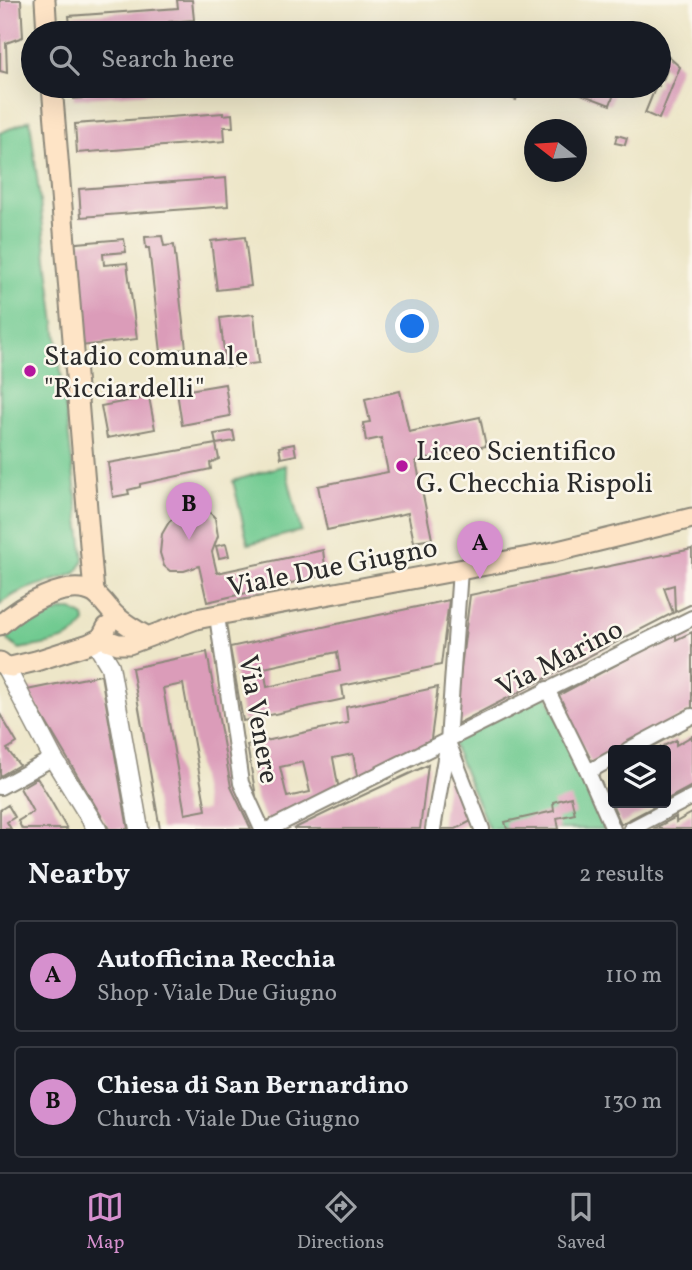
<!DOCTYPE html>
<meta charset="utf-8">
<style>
:root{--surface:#171b24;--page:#242831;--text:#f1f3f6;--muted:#9ea1a6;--line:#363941;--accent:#d690ce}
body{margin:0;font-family:Vollkorn,serif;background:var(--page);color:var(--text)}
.controls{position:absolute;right:21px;bottom:21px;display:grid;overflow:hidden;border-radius:7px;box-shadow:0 7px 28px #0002}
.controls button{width:63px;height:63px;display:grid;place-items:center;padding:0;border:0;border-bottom:2px solid var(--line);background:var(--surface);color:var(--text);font:35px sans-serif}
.compass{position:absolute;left:524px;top:119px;width:63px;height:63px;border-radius:50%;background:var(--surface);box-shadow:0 7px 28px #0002;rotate:287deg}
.you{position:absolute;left:413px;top:327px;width:24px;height:24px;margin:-18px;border:5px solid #fff;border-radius:50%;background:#1a73e8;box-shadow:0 0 0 10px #1a73e833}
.badge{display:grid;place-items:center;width:46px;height:46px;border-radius:50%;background:var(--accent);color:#111;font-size:23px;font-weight:700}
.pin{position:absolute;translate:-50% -58px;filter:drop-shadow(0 2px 4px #0008)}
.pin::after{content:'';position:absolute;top:37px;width:24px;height:21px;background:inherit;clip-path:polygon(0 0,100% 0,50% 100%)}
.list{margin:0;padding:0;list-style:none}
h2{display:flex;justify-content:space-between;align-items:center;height:91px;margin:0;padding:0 28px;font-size:30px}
h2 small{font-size:23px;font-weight:400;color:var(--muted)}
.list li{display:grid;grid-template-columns:46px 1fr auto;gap:21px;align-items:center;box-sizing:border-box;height:112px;margin:0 14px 14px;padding:0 14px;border:2px solid var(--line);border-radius:7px}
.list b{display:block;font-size:26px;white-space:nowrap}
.list p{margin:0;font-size:23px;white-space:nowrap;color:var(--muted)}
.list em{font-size:23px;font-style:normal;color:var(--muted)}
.icon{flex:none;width:38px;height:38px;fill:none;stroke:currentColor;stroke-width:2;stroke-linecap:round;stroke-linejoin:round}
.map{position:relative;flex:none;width:692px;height:829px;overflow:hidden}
.search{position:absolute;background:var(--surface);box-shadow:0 7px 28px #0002;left:21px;right:21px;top:21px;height:77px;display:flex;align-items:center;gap:18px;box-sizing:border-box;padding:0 24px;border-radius:38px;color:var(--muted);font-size:26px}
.sheet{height:343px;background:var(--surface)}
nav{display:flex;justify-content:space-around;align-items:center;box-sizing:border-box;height:98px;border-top:2px solid var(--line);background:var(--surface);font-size:19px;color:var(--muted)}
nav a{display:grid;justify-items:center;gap:4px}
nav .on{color:var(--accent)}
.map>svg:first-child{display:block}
</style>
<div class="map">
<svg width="692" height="829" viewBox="0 0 692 829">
<rect width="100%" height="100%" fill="#fbf7ec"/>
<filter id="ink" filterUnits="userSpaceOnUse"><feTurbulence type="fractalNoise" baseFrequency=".0143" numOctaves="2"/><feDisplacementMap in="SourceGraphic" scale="14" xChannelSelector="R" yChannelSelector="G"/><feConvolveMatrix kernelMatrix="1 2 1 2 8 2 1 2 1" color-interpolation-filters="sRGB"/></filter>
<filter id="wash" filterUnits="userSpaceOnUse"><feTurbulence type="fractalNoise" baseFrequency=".00686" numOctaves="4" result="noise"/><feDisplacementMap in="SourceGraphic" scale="28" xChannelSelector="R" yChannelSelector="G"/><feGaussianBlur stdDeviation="1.57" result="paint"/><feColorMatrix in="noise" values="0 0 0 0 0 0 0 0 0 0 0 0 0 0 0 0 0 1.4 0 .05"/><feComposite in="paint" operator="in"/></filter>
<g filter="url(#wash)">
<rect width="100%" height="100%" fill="#ede6c8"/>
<path fill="#71ca91" stroke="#4e7a5e" stroke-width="2" d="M 30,120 L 84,560 L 76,573 C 51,584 21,585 0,605 L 0,133 Z
M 285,465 L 301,531 L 248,544 L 233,481 Z
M 65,610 L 72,610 L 84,617 L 85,622 C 76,643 40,645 20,649 L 8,641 L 8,635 L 15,625 Z
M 546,693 L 610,829 L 489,829 L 452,742 Z"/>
<g id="blocks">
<path fill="#db9cb9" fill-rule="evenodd" d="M 0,0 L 21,0 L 23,37 L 6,43 L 7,73 L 0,71 Z
M 177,0 L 192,0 L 194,20 L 169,22 L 169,33 L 71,33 L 69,16 L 178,8 Z
M 631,22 L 643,33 L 622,33 Z
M 661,50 L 680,67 L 659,119 L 645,113 L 656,86 L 659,86 L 659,78 L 663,80 L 667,70 L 659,62 L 659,53 Z
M 73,86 L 185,86 L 185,90 L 74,99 Z
M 509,86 L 521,86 L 516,100 L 505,96 Z
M 560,86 L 617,86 L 610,105 Z
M 223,113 L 223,115 L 232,114 L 233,127 L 224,127 L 225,141 L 77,153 L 75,124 Z
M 617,135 L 627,138 L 625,145 L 615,143 Z
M 226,178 L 228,206 L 81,217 L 79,189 Z
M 162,236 L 164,246 L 174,245 L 186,349 L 161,352 L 149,248 L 146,248 L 145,237 Z
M 245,237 L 251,286 L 217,290 L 211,241 Z
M 124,239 L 126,252 L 103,254 L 104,265 L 127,263 L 137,339 L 81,346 L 66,244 Z
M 254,314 L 259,363 L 226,367 L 220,318 Z
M 225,384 L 230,416 L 182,425 L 177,392 Z
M 400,391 L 409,432 L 480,417 L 486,446 L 416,461 L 432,539 L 414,542 L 408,513 L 327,530 L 318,486 L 388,472 L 381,438 L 366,441 L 363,423 L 370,422 L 365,399 Z
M 149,397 L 155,429 L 107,438 L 101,406 Z
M 233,431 L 235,441 L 216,444 L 214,434 Z
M 216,444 L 219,459 L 210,463 L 211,469 L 140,484 L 140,487 L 128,490 L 129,494 L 113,497 L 108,463 Z
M 294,444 L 296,455 L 281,458 L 279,447 Z
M 193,508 L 207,509 L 215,518 L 218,536 L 212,552 L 217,573 L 323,550 L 326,575 L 207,602 L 199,566 L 184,571 L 170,571 L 164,566 L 160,553 L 162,534 L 169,522 L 180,513 Z
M 226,544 L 229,556 L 219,558 L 216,546 Z
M 692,549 L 692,604 L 675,612 L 674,585 L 664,588 L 673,613 L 457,724 L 455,718 L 470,595 Z
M 449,600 L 441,665 L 342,686 L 344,699 L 243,721 L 230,647 ZM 337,652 L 340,671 L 267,687 L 264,668 Z
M 692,632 L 692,710 L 591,763 L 557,696 L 676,633 L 676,640 Z
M 207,652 L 231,787 L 251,829 L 160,829 L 132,668 ZM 183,684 L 206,810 L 185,814 L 163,688 Z
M 101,675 L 128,829 L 109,829 L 27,690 Z
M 438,687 L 430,746 L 358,781 L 353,754 L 333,758 L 339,790 L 267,821 L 257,802 L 247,745 L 348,723 L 346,707 ZM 303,762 L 310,792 L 287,797 L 280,767 Z
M 0,714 L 17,743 L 7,749 L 19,765 L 0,776 Z
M 692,736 L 692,786 L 666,800 L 666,750 L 655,750 L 676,740 L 676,745 Z
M 449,764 L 473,820 L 456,829 L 441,829 Z
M 428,765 L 420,829 L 293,829 L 355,799 Z
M 37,778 L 47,794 L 67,829 L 22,829 L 18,821 L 33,812 L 20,788 Z
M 571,797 L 575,814 L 557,818 L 559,829 L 507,829 L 505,822 L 554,811 L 553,802 Z
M 619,803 L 661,803 L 621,824 L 613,806 Z
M 8,805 L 15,817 L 7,822 L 11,829 L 0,829 L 0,810 Z
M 692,813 L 692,829 L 653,829 L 676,817 L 676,822 Z"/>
</g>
</g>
<g filter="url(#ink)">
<use href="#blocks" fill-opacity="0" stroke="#8c887a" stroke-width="2"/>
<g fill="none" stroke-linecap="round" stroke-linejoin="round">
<defs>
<path id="minor" d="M 217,616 L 241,783 L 262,829
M 547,689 L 588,772 L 613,829
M 448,742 L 482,829
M 628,750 L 692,716
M 588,772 L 613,758
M 0,787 L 53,758
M 269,829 L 692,618
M 433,829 L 448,741 L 460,570
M 631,829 L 692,797"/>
<path id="tertiary" d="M 95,641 L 110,666 L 139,829
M 5,666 L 53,758 L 97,829"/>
<path id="secondary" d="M 45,0 L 47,33
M 52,86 L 94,593
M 0,625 C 20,607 66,578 94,593 C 102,598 109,610 116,616 C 126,625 137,631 148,637
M 101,638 L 118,644 L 129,644 L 196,619 L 550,553 L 692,518
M 0,662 L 5,666 L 11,667 L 36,661 L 89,644 L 101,638 L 107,627"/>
</defs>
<use href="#minor" stroke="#8c887a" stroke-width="18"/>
<use href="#tertiary" stroke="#8c887a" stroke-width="21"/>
<use href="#secondary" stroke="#8c887a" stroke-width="23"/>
<use href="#minor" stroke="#fff" stroke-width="14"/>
<use href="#tertiary" stroke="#fff" stroke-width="18"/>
<use href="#secondary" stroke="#fee4c6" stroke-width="19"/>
</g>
</g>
<g fill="#b5179e" stroke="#fbf7ec" stroke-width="2.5">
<circle cx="30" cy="371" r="7"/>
<circle cx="402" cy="466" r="7"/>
</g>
<g text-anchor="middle" stroke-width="5" stroke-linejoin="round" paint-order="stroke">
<g font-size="28" fill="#2b2b2b" stroke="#fbf7ec" text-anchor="start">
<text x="44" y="365">Stadio comunale<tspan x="44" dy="32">"Ricciardelli"</tspan></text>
<text x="416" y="460">Liceo Scientifico<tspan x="416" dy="32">G. Checchia Rispoli</tspan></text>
</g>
<g font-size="28" fill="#2b2b2b" stroke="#fbf7ec">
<text transform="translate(332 566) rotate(-11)" y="10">Viale Due Giugno</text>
<text transform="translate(559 657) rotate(-27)" y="10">Via Marino</text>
<text transform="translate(260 719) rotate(80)" y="10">Via Venere</text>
</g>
</g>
</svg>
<div class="controls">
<button><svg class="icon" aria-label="layers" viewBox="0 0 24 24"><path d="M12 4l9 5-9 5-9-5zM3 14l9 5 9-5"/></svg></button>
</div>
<svg class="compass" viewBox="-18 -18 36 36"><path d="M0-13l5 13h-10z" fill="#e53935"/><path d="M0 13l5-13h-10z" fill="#9ea1a6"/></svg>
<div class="you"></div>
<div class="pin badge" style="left:480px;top:579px">A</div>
<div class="pin badge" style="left:189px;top:540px">B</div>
<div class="search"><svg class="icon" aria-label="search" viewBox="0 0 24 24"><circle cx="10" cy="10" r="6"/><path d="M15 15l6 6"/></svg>Search here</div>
</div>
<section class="sheet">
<h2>Nearby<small>2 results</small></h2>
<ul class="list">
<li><span class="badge">A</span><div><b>Autofficina Recchia</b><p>Shop · Viale Due Giugno</p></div><em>110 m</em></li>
<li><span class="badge">B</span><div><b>Chiesa di San Bernardino</b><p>Church · Viale Due Giugno</p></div><em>130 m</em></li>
</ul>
</section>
<nav>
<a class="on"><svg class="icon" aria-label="map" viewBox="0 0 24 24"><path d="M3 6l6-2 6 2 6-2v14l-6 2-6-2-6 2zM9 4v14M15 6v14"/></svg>Map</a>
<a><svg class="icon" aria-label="directions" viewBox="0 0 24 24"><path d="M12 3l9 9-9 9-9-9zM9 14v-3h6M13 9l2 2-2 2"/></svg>Directions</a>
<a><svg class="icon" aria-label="saved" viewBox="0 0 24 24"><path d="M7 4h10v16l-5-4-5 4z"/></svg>Saved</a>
</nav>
